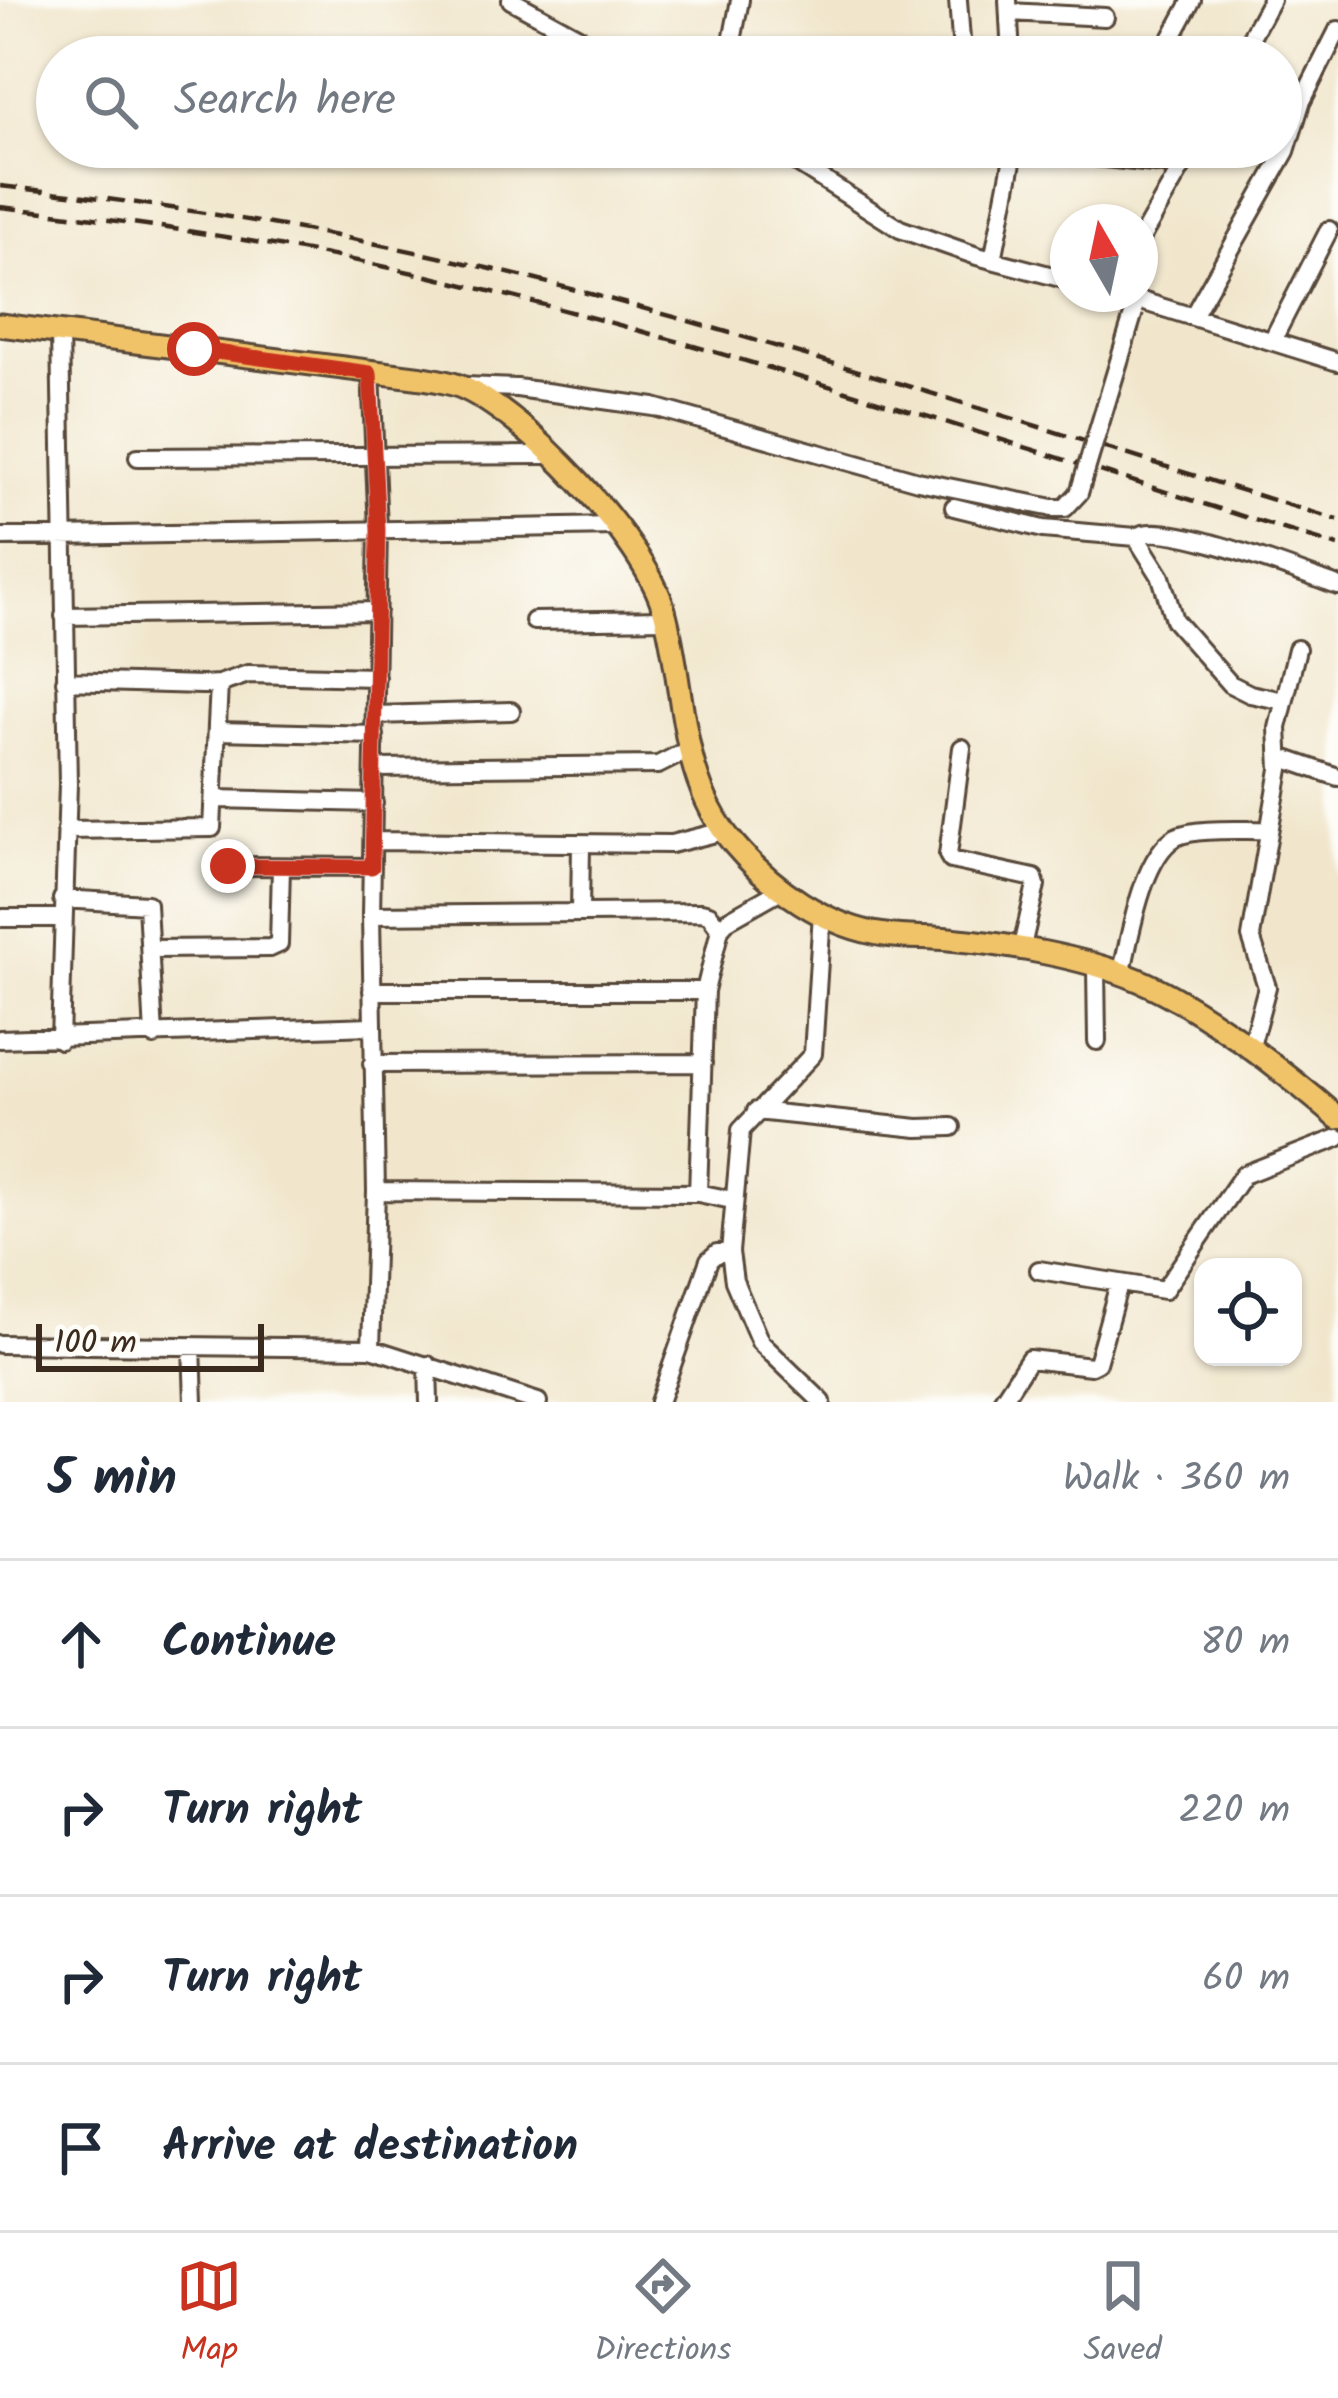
<!DOCTYPE html>
<meta charset="utf-8">
<style>
:root{--surface:#fff;--page:#f6f6f7;--text:#1f2937;--muted:#747a83;--line:#e0e1e3;--accent:#c8321e}
body{margin:0;font-family:Kalam,sans-serif;background:var(--page);color:var(--text)}
.controls{position:absolute;right:36px;bottom:36px;display:grid;overflow:hidden;border-radius:24px;box-shadow:0 3px 9px #0004}
.controls button{width:108px;height:108px;display:grid;place-items:center;padding:0;border:0;border-bottom:3px solid var(--line);background:var(--surface);color:var(--text);font:60px sans-serif}
.compass{position:absolute;left:1050px;top:204px;width:108px;height:108px;border-radius:50%;background:var(--surface);box-shadow:0 3px 9px #0004;rotate:351deg}
.scale{position:absolute;left:36px;bottom:30px;width:228px;box-sizing:border-box;padding-left:12px;border:6px solid #3b2a1e;border-top:0;font-size:33px;line-height:42px;white-space:nowrap;color:#3b2a1e;-webkit-text-stroke:9px #fdfcf7;paint-order:stroke}
.stop{position:absolute;width:36px;height:36px;margin:-27px;border:9px solid #c8321e;border-radius:50%;background:#fff}
.stop.end{background:#c8321e;border-color:#fff;box-shadow:0 3px 12px #0008}
.list{margin:0;padding:0;list-style:none}
h2{display:flex;justify-content:space-between;align-items:center;height:156px;margin:0;padding:0 48px;font-size:51px}
h2 small{font-size:39px;font-weight:400;color:var(--muted)}
.list li{display:grid;grid-template-columns:78px 1fr auto;gap:36px;align-items:center;box-sizing:border-box;height:168px;padding:0 48px;border-top:3px solid var(--line)}
.list b{display:block;font-size:45px;white-space:nowrap}
.list em{font-size:39px;font-style:normal;color:var(--muted)}
.icon{flex:none;width:66px;height:66px;fill:none;stroke:currentColor;stroke-width:2;stroke-linecap:round;stroke-linejoin:round}
.map{position:relative;flex:none;width:1338px;height:1402px;overflow:hidden}
.search{position:absolute;background:var(--surface);box-shadow:0 3px 9px #0004;left:36px;right:36px;top:36px;height:132px;display:flex;align-items:center;gap:30px;box-sizing:border-box;padding:0 42px;border-radius:66px;color:var(--muted);font-size:45px}
.sheet{height:828px;background:var(--surface)}
nav{display:flex;justify-content:space-around;align-items:center;box-sizing:border-box;height:168px;border-top:3px solid var(--line);background:var(--surface);font-size:33px;color:var(--muted)}
nav a{display:grid;justify-items:center;gap:6px}
nav .on{color:var(--accent)}
.map>svg:first-child{display:block}
</style>
<div class="map">
<svg width="1338" height="1402" viewBox="0 0 1338 1402">
<rect width="100%" height="100%" fill="#fdfcf7"/>
<filter id="ink" filterUnits="userSpaceOnUse"><feTurbulence type="fractalNoise" baseFrequency=".00833" numOctaves="2"/><feDisplacementMap in="SourceGraphic" scale="24" xChannelSelector="R" yChannelSelector="G"/><feConvolveMatrix kernelMatrix="1 2 1 2 8 2 1 2 1" color-interpolation-filters="sRGB"/></filter>
<filter id="wash" filterUnits="userSpaceOnUse"><feTurbulence type="fractalNoise" baseFrequency=".004" numOctaves="4" result="noise"/><feDisplacementMap in="SourceGraphic" scale="48" xChannelSelector="R" yChannelSelector="G"/><feGaussianBlur stdDeviation="2.7" result="paint"/><feColorMatrix in="noise" values="0 0 0 0 0 0 0 0 0 0 0 0 0 0 0 0 0 1.4 0 .05"/><feComposite in="paint" operator="in"/></filter>
<g filter="url(#wash)">
<rect width="100%" height="100%" fill="#f1e6cc"/>
</g>
<g filter="url(#ink)">
<g fill="none" stroke-linecap="round" stroke-linejoin="round">
<defs>
<path id="minor" d="M 511,0 L 615,57
M 958,0 L 962,53
M 1008,0 L 1011,57
M 1009,12 L 1105,17
M 729,57 L 740,0
M 1161,57 L 1192,0
M 1240,57 L 1271,0
M 772,147 L 900,229 L 977,256 L 1068,280
M 1015,149 L 1183,166
M 1140,240 L 1193,147
M 993,260 L 1015,147
M 1119,294 L 1338,362
M 1193,316 L 1286,151 L 1301,103 L 1338,30
M 60,332 L 68,784 L 60,1040
M 1272,341 L 1329,230
M 371,372 L 378,529 L 371,915 L 376,1191 L 371,1348
M 465,386 L 517,388 L 654,407 L 918,481 L 1053,508 L 1065,508 L 1079,493
M 138,457 L 551,455
M 954,507 L 1043,529 L 1136,537
M 0,537 L 616,526
M 64,616 L 377,611
M 534,621 L 666,619
M 65,681 L 202,685 L 219,684 L 248,674 L 376,677
M 1284,701 L 1250,694 L 1230,684 L 1174,620 L 1161,577 L 1136,537 C 1162,517 1302,574 1338,586
M 375,715 L 511,711
M 218,731 L 375,735
M 962,748 L 948,855 L 951,860 L 1034,878 L 1036,885 L 1021,951
M 1280,757 L 1338,777
M 375,768 L 658,765 L 688,750
M 215,799 L 374,803
M 66,830 L 212,828 L 219,684
M 373,841 L 671,844 L 724,831
M 228,866 L 372,867
M 62,899 L 147,904 L 154,1036
M 580,913 L 581,844
M 822,913 L 813,1054 L 741,1130 L 730,1252 L 734,1281 L 760,1342 L 822,1402
M 371,915 L 701,912 L 709,914 L 720,929
M 0,918 L 63,918
M 152,949 L 270,948 L 279,944 L 281,867
M 1096,967 L 1097,1041
M 1121,975 C 1130,939 1141,857 1176,837 C 1195,827 1246,831 1269,830
M 372,991 L 705,991
M 0,1039 L 371,1026
M 1250,1050 L 1267,987 L 1251,937 L 1280,769 L 1278,728 L 1297,649
M 372,1064 L 703,1063
M 756,1111 L 918,1128 L 952,1127
M 376,1191 L 698,1193 L 732,1200
M 698,1193 L 705,991 L 720,929 L 728,920 L 781,890
M 1039,1270 L 1164,1290 L 1243,1175 L 1338,1138
M 0,1344 L 371,1348 L 538,1402
M 192,1346 L 194,1402
M 428,1365 L 429,1402
M 659,1402 L 709,1260 L 717,1253 L 730,1252
M 1001,1402 L 1029,1359 L 1091,1366 L 1097,1363 L 1119,1284"/>
<path id="major" d="M 0,325 L 423,378 C 435,380 448,382 459,386 C 526,413 645,541 664,610 C 686,689 677,776 733,843 C 771,888 826,927 885,935 C 906,938 928,937 949,939 C 1006,944 1083,957 1136,979 C 1198,1004 1286,1073 1338,1118"/>
</defs>
<use href="#minor" stroke="#564638" stroke-width="22"/>
<use href="#major" stroke="#564638" stroke-width="27"/>
<use href="#minor" stroke="#fff" stroke-width="16"/>
<use href="#major" stroke="#f1c369" stroke-width="21"/>
<path stroke="#3b2a1e" stroke-width="4.5" stroke-dasharray="18 9" stroke-linecap="butt" d="M 0,186 C 202,208 402,243 598,296 C 847,363 1092,445 1338,520
M 0,207 C 148,223 295,245 440,279 C 743,351 1040,454 1338,546"/>
<defs>
<path id="minor-bridge" d="M 1079,493 L 1134,312"/>
</defs>
<use href="#minor-bridge" stroke="#564638" stroke-width="22" stroke-linecap="butt"/>
<use href="#minor-bridge" stroke="#fff" stroke-width="16"/>
</g>
</g>
<g fill="none" stroke-linecap="round" stroke-linejoin="round" filter="url(#ink)">
<path stroke="#c8321e" stroke-width="15" d="M 194,349 L 370,373 L 378,530 L 372,867 L 228,866"/>
</g>
</svg>
<div class="controls">
<button><svg class="icon" aria-label="locate" viewBox="0 0 24 24"><circle cx="12" cy="12" r="6"/><path d="M12 2v4M12 18v4M2 12h4M18 12h4"/></svg></button>
</div>
<svg class="compass" viewBox="-18 -18 36 36"><path d="M0-13l5 13h-10z" fill="#e53935"/><path d="M0 13l5-13h-10z" fill="#747a83"/></svg>
<div class="scale">100 m</div>
<div class="stop" style="left:194px;top:349px"></div>
<div class="stop end" style="left:228px;top:866px"></div>
<div class="search"><svg class="icon" aria-label="search" viewBox="0 0 24 24"><circle cx="10" cy="10" r="6"/><path d="M15 15l6 6"/></svg>Search here</div>
</div>
<section class="sheet">
<h2>5 min<small>Walk · 360 m</small></h2>
<ul class="list">
<li><svg class="icon" aria-label="ahead" viewBox="0 0 24 24"><path d="M12 20V5M6 11l6-6 6 6"/></svg><div><b>Continue</b></div><em>80 m</em></li>
<li><svg class="icon" aria-label="right" viewBox="0 0 24 24"><path d="M7 20v-9h11M14 6l5 5-5 5"/></svg><div><b>Turn right</b></div><em>220 m</em></li>
<li><svg class="icon" aria-label="right" viewBox="0 0 24 24"><path d="M7 20v-9h11M14 6l5 5-5 5"/></svg><div><b>Turn right</b></div><em>60 m</em></li>
<li><svg class="icon" aria-label="arrive" viewBox="0 0 24 24"><path d="M6 21V4h12l-3 4 3 4H6"/></svg><div><b>Arrive at destination</b></div></li>
</ul>
</section>
<nav>
<a class="on"><svg class="icon" aria-label="map" viewBox="0 0 24 24"><path d="M3 6l6-2 6 2 6-2v14l-6 2-6-2-6 2zM9 4v14M15 6v14"/></svg>Map</a>
<a><svg class="icon" aria-label="directions" viewBox="0 0 24 24"><path d="M12 3l9 9-9 9-9-9zM9 14v-3h6M13 9l2 2-2 2"/></svg>Directions</a>
<a><svg class="icon" aria-label="saved" viewBox="0 0 24 24"><path d="M7 4h10v16l-5-4-5 4z"/></svg>Saved</a>
</nav>
